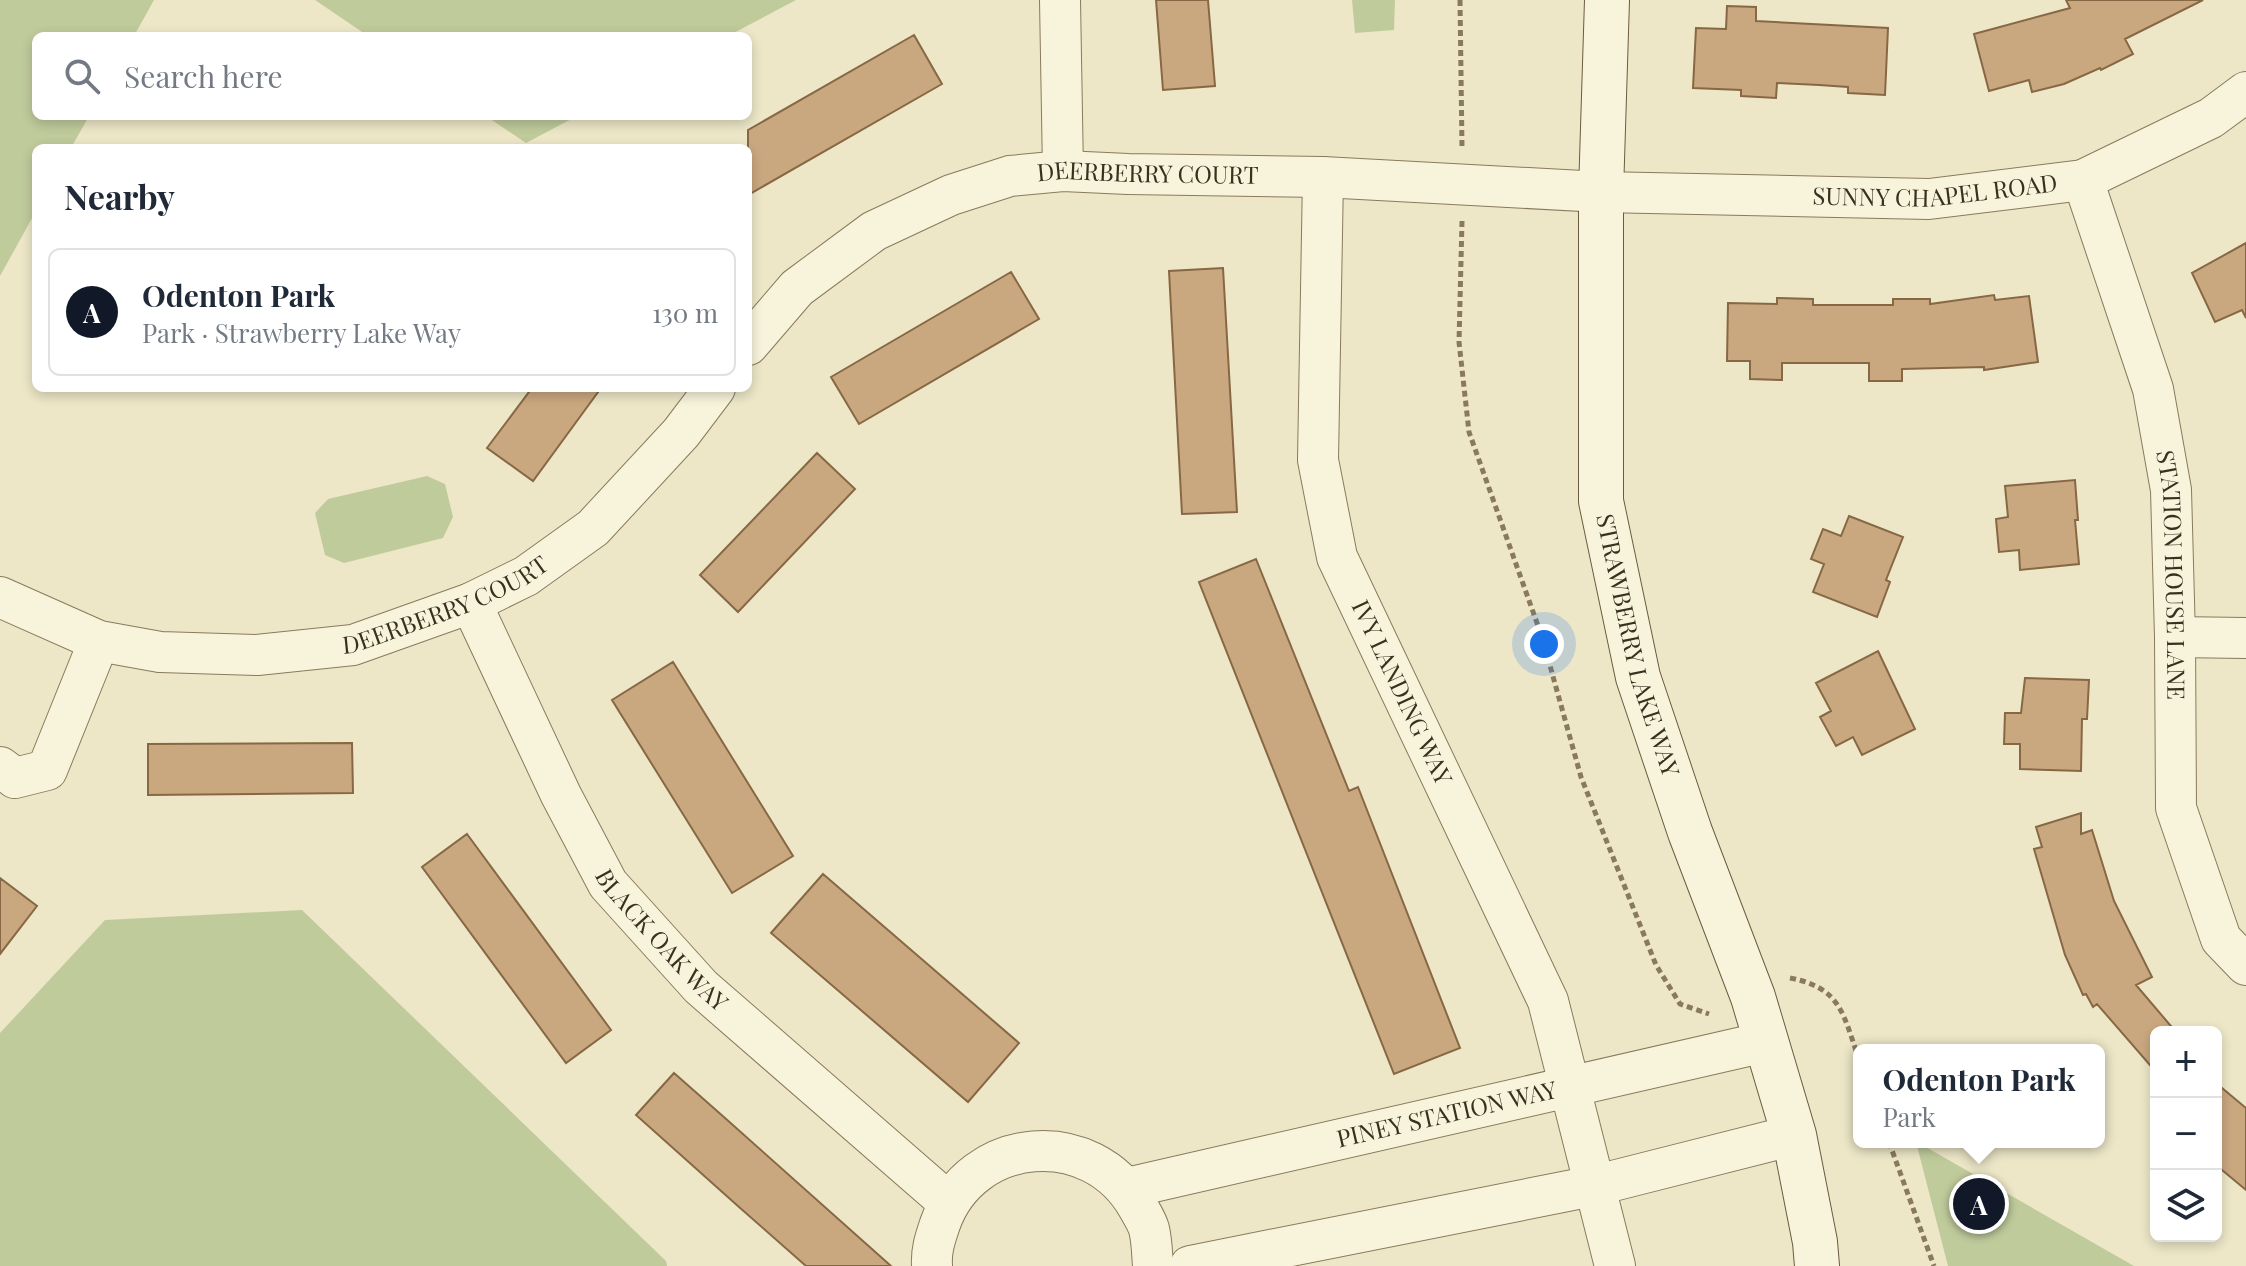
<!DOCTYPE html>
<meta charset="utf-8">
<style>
:root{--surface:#fff;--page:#f2f2f3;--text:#1f2937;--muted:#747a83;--line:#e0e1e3;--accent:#111827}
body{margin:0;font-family:"Playfair Display",serif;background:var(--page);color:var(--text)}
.controls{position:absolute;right:24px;bottom:24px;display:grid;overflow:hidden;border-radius:12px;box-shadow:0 4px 12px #0003}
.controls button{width:72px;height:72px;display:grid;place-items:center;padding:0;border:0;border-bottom:2px solid var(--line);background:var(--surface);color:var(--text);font:40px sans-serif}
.you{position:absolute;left:1544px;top:644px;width:28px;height:28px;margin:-20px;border:6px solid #fff;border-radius:50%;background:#1a73e8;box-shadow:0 0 0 12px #1a73e833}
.badge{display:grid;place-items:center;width:52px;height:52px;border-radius:50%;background:var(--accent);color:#fff;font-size:26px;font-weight:700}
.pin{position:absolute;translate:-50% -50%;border:4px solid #fff;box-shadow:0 2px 8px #0006}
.popup{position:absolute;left:1853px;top:1044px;width:252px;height:104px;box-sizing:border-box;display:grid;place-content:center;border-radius:12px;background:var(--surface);filter:drop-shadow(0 2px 6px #0005);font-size:26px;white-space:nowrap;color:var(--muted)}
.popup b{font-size:30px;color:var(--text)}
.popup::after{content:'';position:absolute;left:50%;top:100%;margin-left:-16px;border:16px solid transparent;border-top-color:var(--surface)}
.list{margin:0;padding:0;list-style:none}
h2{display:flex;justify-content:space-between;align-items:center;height:104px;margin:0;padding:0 32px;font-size:34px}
h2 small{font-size:26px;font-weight:400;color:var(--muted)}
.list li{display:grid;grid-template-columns:52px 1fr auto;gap:24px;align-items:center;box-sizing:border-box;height:128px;margin:0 16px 16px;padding:0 16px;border:2px solid var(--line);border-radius:12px}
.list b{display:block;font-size:30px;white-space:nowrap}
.list p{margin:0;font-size:26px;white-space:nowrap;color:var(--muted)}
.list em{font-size:26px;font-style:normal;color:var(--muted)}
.icon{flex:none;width:44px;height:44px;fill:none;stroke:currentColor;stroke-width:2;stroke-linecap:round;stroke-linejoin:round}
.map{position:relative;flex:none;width:2246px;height:1266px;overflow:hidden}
.search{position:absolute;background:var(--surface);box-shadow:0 4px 12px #0003;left:32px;top:32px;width:720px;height:88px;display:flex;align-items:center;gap:20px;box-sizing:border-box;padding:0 28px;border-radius:12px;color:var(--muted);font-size:30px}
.panel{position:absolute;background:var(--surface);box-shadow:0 4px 12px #0003;left:32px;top:144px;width:720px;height:248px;border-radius:12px}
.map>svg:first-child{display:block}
</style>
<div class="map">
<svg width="2246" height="1266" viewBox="0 0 2246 1266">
<rect width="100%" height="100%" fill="#ede7c8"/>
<path fill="#c0cb9c" d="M 0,0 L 154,0 L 134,36 L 36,36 L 36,116 L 89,116 L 71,148 L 36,148 L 36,211 L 0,276 Z
M 315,0 L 796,0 L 728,36 L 368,36 Z
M 1352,0 L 1395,0 L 1394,30 L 1355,33 Z
M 486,116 L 577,116 L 526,143 Z
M 427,476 L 445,484 L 453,517 L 443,538 L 344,563 L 325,555 L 315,513 L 328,499 Z
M 302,910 L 666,1261 L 667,1266 L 0,1266 L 0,1033 L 105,920 Z
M 1916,1142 L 1917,1142 L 2134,1266 L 1948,1266 Z"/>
<path fill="#caa87f" stroke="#876844" stroke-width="2" d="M 1156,0 L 1208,0 L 1215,86 L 1163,90 Z
M 2066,0 L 2203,0 L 2125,39 L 2133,54 L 2101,70 L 2100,68 L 2064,84 L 2032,92 L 2029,80 L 1989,91 L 1974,34 L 2070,8 Z
M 1727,6 L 1756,7 L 1756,21 L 1888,28 L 1885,95 L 1848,93 L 1848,87 L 1819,85 L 1777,83 L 1776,98 L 1741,96 L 1741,90 L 1693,88 L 1696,28 L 1726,29 Z
M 914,35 L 942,84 L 748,195 L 748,130 Z
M 2246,243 L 2246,318 L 2242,310 L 2215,322 L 2192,273 Z
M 1223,268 L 1237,512 L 1182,514 L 1169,271 Z
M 1011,272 L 1039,319 L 859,424 L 831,377 Z
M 1994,295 L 1995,300 L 2029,296 L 2038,362 L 1984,370 L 1984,367 L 1902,369 L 1902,381 L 1869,381 L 1869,363 L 1782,363 L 1782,380 L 1750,379 L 1750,361 L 1727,361 L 1728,303 L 1777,304 L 1777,298 L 1813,299 L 1813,305 L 1893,305 L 1893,299 L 1930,299 L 1930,304 Z
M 532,388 L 601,388 L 533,481 L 487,448 Z
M 817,453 L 855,489 L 738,612 L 700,575 Z
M 2075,480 L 2078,520 L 2075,520 L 2079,564 L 2020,570 L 2019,550 L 1999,552 L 1996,519 L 2008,517 L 2005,486 Z
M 1849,516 L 1903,537 L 1886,580 L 1890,582 L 1877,617 L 1813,592 L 1824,564 L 1811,559 L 1823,529 L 1841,536 Z
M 1256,559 L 1349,791 L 1358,787 L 1460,1048 L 1394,1074 L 1199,582 Z
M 1878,651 L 1915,729 L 1862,755 L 1853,737 L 1836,746 L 1820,717 L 1831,711 L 1816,683 Z
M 673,662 L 793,856 L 732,893 L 612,700 Z
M 2025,678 L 2089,680 L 2087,719 L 2082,719 L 2081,771 L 2020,769 L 2020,744 L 2004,744 L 2005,713 L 2021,713 Z
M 352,743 L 353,793 L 148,795 L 148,744 Z
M 2081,813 L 2081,834 L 2092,830 L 2114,901 L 2152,977 L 2136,985 L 2176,1032 L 2156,1032 L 2156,1072 L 2097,1004 L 2093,1007 L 2086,994 L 2083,995 L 2065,955 L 2034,849 L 2042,847 L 2036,827 Z
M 467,834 L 611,1030 L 566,1063 L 422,867 Z
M 823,874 L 1019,1043 L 968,1102 L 771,933 Z
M 0,878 L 37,906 L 0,954 Z
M 674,1073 L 725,1118 L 891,1266 L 806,1266 L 739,1207 L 636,1115 Z
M 2216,1083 L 2246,1108 L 2246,1190 L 2216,1165 Z"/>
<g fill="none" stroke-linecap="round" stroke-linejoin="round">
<defs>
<g id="street">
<path d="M 1060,0 L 1063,171"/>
<path id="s1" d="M 1323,177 L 1318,460 L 1337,557 L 1548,1001 L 1615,1266"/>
<path id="s2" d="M 2083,180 L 2153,389 L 2171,490 L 2175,637 L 2176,808 L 2221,939 L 2246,965"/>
<path id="s3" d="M 748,345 L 797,288 L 874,231 L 951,195 L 1010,176 L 1063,171 L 1128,174 L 1323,177 L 1601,192 L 1929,199 L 2083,180 L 2211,118 L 2246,92"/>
<path id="s4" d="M 0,597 L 99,641 L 160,652 L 257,655 L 353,645 L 471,603 L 526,576 L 593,528 L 681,433 L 715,388"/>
<path id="s5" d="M 471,603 L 561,795 L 608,884 L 701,987 L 948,1202"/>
<path d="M 2175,637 L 2246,638"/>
<path d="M 0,767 L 15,778 L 47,770 L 99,641"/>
<path id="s6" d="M 1127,1188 L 1765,1042"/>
<path d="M 932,1266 C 931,1250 935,1239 940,1224 C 971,1135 1092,1125 1138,1207 C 1142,1214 1147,1222 1149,1229 C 1152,1241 1152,1254 1153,1266"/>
<path d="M 1190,1266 L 1593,1186 L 1794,1135"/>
</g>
<g id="secondary">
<path id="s7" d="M 1607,0 L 1601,192 L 1601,501 L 1638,677 L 1690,832 L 1753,997 L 1794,1135 L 1815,1242 L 1817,1266"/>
</g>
</defs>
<use href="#street" stroke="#897a5d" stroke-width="42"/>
<use href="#secondary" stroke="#6b5b40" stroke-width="46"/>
<path stroke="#897a5d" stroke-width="5" stroke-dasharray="6 4" stroke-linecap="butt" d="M 1460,0 L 1462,147
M 1462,221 L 1459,342 L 1469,432 L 1542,637 L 1581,777 L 1656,965 L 1680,1004 L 1709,1014
M 1790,978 C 1842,988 1843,1015 1859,1059
M 1889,1142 L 1934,1266"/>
<use href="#street" stroke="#f8f3db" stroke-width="40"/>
<use href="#secondary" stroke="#f8f3db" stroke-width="44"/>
</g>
<g text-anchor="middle" stroke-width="8" stroke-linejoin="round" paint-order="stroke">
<g font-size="24" fill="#3a3020" stroke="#f5f0d7">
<text dy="8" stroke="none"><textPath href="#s3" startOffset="456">DEERBERRY COURT</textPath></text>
<text dy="8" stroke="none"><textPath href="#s3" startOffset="1244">SUNNY CHAPEL ROAD</textPath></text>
<text dy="8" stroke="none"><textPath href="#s2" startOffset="408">STATION HOUSE LANE</textPath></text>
<text dy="8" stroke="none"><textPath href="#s4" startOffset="464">DEERBERRY COURT</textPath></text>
<text dy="8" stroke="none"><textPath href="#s7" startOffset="650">STRAWBERRY LAKE WAY</textPath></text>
<text dy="8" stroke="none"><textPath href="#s1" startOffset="532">IVY LANDING WAY</textPath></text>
<text dy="8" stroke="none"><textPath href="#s5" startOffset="390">BLACK OAK WAY</textPath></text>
<text dy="8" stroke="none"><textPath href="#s6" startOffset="328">PINEY STATION WAY</textPath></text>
</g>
</g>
</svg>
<div class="controls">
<button>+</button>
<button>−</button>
<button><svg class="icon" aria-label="layers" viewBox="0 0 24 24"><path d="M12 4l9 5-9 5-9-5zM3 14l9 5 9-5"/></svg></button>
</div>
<div class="you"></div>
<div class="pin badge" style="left:1979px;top:1204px">A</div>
<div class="popup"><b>Odenton Park</b>Park</div>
<div class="search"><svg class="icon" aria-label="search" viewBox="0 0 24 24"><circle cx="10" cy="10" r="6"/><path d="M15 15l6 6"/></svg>Search here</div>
<section class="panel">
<h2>Nearby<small></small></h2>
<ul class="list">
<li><span class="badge">A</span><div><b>Odenton Park</b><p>Park · Strawberry Lake Way</p></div><em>130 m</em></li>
</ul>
</section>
</div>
